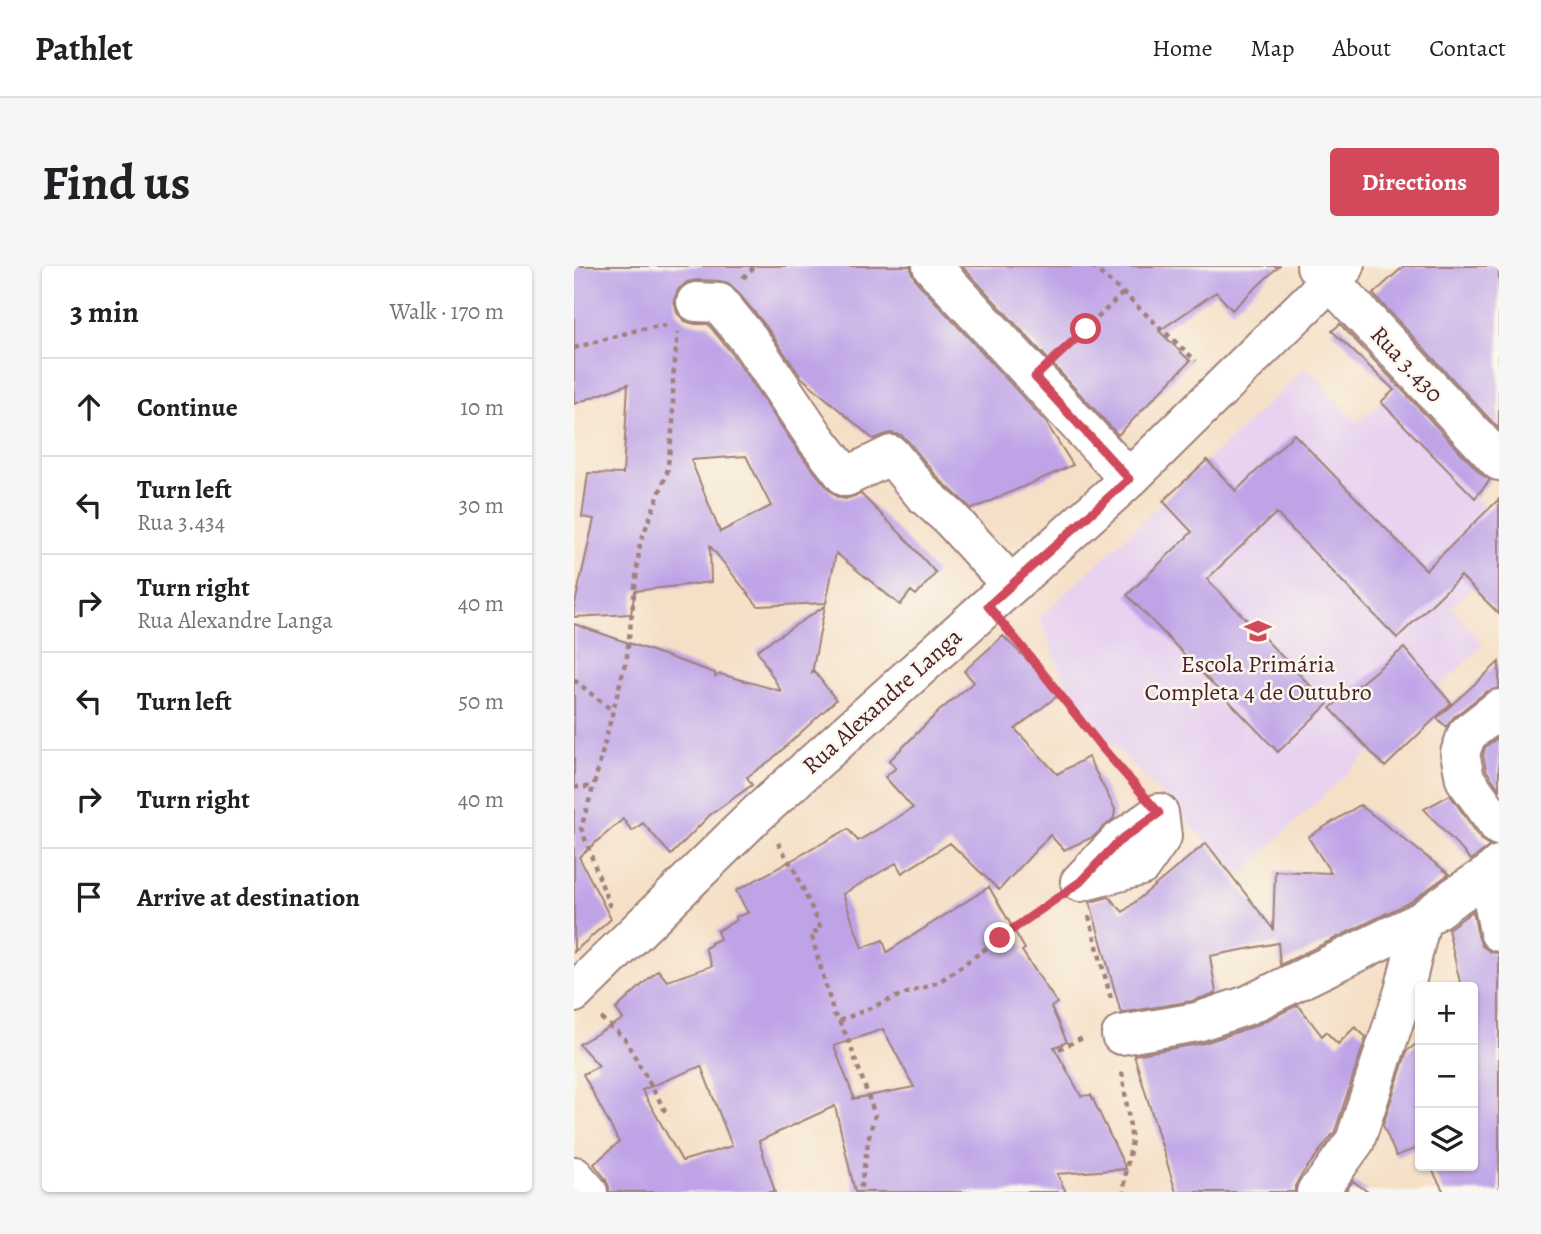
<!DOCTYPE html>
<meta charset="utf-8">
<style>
:root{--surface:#fff;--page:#f6f6f6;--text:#202124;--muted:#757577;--line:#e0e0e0;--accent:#d1495b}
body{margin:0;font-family:Alegreya,serif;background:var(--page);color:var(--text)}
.controls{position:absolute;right:21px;bottom:21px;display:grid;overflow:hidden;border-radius:7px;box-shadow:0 2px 5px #0004}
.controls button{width:63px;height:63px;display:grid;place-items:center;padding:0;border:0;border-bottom:2px solid var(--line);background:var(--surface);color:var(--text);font:35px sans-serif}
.stop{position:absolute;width:21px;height:21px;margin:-16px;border:5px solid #d1495b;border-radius:50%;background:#fff}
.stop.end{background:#d1495b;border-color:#fff;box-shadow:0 2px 7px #0008}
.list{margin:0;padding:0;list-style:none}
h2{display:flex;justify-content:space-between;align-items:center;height:91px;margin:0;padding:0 28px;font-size:30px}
h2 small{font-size:23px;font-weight:400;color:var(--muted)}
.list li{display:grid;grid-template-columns:46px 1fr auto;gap:21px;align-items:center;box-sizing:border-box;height:98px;padding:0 28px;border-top:2px solid var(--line)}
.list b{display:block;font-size:26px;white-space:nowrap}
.list p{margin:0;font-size:23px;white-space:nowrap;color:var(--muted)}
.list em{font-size:23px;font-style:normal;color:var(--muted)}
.icon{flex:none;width:38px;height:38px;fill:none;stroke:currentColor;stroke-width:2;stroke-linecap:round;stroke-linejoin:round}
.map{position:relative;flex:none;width:925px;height:926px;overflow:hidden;border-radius:7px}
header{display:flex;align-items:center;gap:42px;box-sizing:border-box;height:98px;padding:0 35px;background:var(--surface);border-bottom:2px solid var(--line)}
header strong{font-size:33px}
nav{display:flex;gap:38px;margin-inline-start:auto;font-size:24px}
.intro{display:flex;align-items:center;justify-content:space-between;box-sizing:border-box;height:168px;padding:0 42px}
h1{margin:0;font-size:49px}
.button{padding:18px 32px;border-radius:7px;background:var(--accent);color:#fff;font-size:24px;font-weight:700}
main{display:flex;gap:42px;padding:0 42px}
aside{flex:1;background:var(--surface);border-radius:7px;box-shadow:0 2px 5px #0004}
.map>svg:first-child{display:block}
</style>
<header>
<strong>Pathlet</strong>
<nav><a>Home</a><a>Map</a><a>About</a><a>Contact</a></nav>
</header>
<div class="intro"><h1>Find us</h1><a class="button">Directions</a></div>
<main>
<aside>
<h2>3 min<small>Walk · 170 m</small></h2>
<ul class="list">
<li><svg class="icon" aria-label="ahead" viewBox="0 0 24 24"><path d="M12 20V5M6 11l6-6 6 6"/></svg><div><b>Continue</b></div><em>10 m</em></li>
<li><svg class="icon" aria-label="left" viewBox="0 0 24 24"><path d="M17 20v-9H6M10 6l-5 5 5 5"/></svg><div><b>Turn left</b><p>Rua 3.434</p></div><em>30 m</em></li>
<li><svg class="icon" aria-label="right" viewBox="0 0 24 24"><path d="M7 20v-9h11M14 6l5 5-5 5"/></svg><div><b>Turn right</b><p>Rua Alexandre Langa</p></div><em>40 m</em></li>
<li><svg class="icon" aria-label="left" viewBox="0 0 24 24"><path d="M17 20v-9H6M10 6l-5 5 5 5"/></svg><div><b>Turn left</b></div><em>50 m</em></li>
<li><svg class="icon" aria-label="right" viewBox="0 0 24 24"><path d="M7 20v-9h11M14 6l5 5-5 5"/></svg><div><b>Turn right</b></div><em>40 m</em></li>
<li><svg class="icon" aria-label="arrive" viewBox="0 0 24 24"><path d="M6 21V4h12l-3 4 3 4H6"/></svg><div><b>Arrive at destination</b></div></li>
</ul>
</aside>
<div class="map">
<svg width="925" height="926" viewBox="0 0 925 926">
<rect width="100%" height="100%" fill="#fbf7ec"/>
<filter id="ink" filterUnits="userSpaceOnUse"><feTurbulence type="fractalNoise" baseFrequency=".0143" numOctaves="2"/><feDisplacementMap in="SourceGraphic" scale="14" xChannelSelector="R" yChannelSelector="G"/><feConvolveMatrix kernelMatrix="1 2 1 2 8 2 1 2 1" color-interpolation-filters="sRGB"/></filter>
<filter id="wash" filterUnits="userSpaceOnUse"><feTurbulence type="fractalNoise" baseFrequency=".00686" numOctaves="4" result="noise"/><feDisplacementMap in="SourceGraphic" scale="28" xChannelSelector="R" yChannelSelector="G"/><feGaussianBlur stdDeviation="1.57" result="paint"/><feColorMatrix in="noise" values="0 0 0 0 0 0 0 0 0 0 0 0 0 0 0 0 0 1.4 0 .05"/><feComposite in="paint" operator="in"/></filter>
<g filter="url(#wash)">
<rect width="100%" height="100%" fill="#f5e0c7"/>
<path fill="#e7d2ef" d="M 733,101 L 783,156 L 807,136 L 874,203 L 925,257 L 925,299 L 877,341 L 909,378 L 868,419 L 722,555 L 666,610 L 486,424 L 492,419 L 466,351 Z"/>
<g id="blocks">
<path fill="#bea3e7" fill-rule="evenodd" d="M 0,0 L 337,0 L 337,5 L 342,15 L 471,155 L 499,199 L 398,243 L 365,213 L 334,175 L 327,169 L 316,167 L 299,173 L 227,111 L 192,60 L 161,23 L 154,17 L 146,15 L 123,14 L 113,16 L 104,24 L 100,34 L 103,47 L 111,55 L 121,58 L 134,58 L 156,85 L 225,186 L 255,224 L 263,231 L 271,233 L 287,228 L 326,267 L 362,307 L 342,329 L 337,325 L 326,339 L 262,287 L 252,337 L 184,340 L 136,280 L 137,316 L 61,325 L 57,348 L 0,351 L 0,342 L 20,253 L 8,251 L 14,207 L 49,208 L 54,118 L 0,138 ZM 172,190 L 197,240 L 146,266 L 117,194 Z
M 388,0 L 705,0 L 658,44 L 642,26 L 585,65 L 616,95 L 544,169 Z
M 830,0 L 925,0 L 925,163 L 799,28 Z
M 766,58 L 909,210 L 916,214 L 901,232 L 807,136 L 820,124 L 758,65 Z
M 720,168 L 852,304 L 925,233 L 925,348 L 887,310 L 823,372 L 702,247 L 633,313 L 754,438 L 704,486 L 553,329 L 618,266 L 589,235 L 633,194 L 662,225 Z
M 251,340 L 238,407 L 240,405 L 262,434 L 197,494 L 173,511 L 178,519 L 136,549 L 97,589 L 69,557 L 58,565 L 49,553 L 5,591 L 37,653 L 0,686 L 0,358 L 141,407 L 141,411 L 146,408 L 207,425 L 183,384 Z
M 429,370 L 487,427 L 441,463 L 483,508 L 514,491 L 541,543 L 540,552 L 519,571 L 490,584 L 476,569 L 425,624 L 376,577 L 328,607 L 322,597 L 269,628 L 288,682 L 309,674 L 313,686 L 415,621 L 451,683 L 448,685 L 483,737 L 477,741 L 493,776 L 480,781 L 507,830 L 517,829 L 552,903 L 483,908 L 492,926 L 281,926 L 261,840 L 185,875 L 201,926 L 35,926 L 35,921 L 31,912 L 20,898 L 45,876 L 9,808 L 25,800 L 5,778 L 49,753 L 42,743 L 84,704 L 93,715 L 138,700 L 131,682 L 137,679 L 137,677 L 146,673 L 143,665 L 163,654 L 161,651 L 174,647 L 162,625 L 274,563 L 284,575 L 339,542 L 311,511 L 322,502 L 315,495 L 364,446 L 400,416 L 390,405 ZM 309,763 L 340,821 L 278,833 L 280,832 L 260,780 ZM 127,800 L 158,880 L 108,895 L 68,824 Z
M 830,382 L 877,437 L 811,501 L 756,442 Z
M 925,396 L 925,422 L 912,426 L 880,451 L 872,461 L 863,452 Z
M 925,471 L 925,523 L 912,504 L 909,489 L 911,481 Z
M 876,529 L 907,573 L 916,580 L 897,594 L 850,543 Z
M 786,539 L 875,608 L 836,636 L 706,699 L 704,677 L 636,690 L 642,727 L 618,735 L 547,747 L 516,636 L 535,631 L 549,646 L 632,577 L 699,663 L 701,605 L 757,607 L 734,571 Z
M 899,645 L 904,670 L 908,680 L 917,686 L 925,687 L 925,926 L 870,926 L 856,900 L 899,900 L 899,721 L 887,721 L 874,663 Z
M 724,739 L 748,770 L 752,766 L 764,778 L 781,761 L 792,771 L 761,865 L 726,911 L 721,920 L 721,926 L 602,926 L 560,789 L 630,777 L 681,760 Z
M 846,775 L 846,881 L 822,890 L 809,859 L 833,785 Z
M 779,915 L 794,926 L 771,926 Z"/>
</g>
</g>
<g filter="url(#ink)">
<use href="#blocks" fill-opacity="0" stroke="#a08079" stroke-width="2"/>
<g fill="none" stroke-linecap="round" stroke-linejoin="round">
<defs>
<path id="minor" d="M 358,0 L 555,213
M 742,0 L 925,195
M 122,36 L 145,37 L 174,72 L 243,174 L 272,211 L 317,189 L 349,228 L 377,253 L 437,319
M 925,443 L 893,468 L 886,487 L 891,513 L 925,560
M 585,547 L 588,570 L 567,600 L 506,616 L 544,576 Z
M 914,609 L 925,666
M 0,727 L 183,548 L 555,213 L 771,0
M 547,769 L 623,756 L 674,739 L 847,655
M 0,910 L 14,926
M 742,926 L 749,919 L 781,875 L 830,725 L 847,655 L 880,631 L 914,609 L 925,599"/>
</defs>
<use href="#minor" stroke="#a08079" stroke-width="42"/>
<path stroke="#a08079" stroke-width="4.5" stroke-dasharray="5 5" stroke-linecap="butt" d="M 518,0 L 549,27 L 622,95
M 169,12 L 181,0
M 0,82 L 67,63 L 95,59
M 486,85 L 512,63 L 549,27
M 437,368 L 525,478 L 560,518
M 0,414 L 39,445
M 0,521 L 19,521
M 204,577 L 222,607 L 247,663 L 237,668 L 260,748 L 265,755 L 325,730 L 365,716 L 476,637
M 36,641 L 7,562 L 21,515 L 53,390 L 66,277 L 93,207 L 99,157 L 99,113 L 104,66
M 515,650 L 537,733
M 27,752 L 51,773 L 94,850
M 265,755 L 274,773 L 301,849 L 295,870 L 286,926
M 485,783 L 511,771
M 548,806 L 558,875 L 552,905 L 550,926"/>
<use href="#minor" stroke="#fff" stroke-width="38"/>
</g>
</g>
<g fill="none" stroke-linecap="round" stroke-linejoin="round" filter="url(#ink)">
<path stroke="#d1495b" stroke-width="9" d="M 426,672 L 506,616 L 544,576 L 585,547 L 525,478 L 449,382 L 414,340 L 555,213 L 461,111 L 512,63"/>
</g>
<defs>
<symbol id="school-bare" viewBox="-9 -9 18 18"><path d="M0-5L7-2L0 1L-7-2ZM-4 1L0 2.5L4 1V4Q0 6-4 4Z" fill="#d1495b" stroke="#fbf7ec" stroke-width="2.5" paint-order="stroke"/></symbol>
</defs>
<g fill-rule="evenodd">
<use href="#school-bare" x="665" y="346" width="38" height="38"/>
</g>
<g text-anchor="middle" stroke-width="5" stroke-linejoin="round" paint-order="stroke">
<g font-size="24" fill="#4a1f2b" stroke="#fbf7ec">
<text transform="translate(833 98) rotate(47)" y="8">Rua 3.430</text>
<text transform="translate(308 435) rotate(-42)" y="8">Rua Alexandre Langa</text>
</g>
<g font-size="24" fill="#4a1f2b" stroke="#fbf7ec">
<text x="684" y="406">Escola Primária<tspan x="684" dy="28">Completa 4 de Outubro</tspan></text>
</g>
</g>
</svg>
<div class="controls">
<button>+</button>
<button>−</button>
<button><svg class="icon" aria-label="layers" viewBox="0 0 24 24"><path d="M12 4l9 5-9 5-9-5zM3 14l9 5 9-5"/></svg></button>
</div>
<div class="stop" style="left:512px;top:63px"></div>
<div class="stop end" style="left:426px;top:672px"></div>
</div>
</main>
